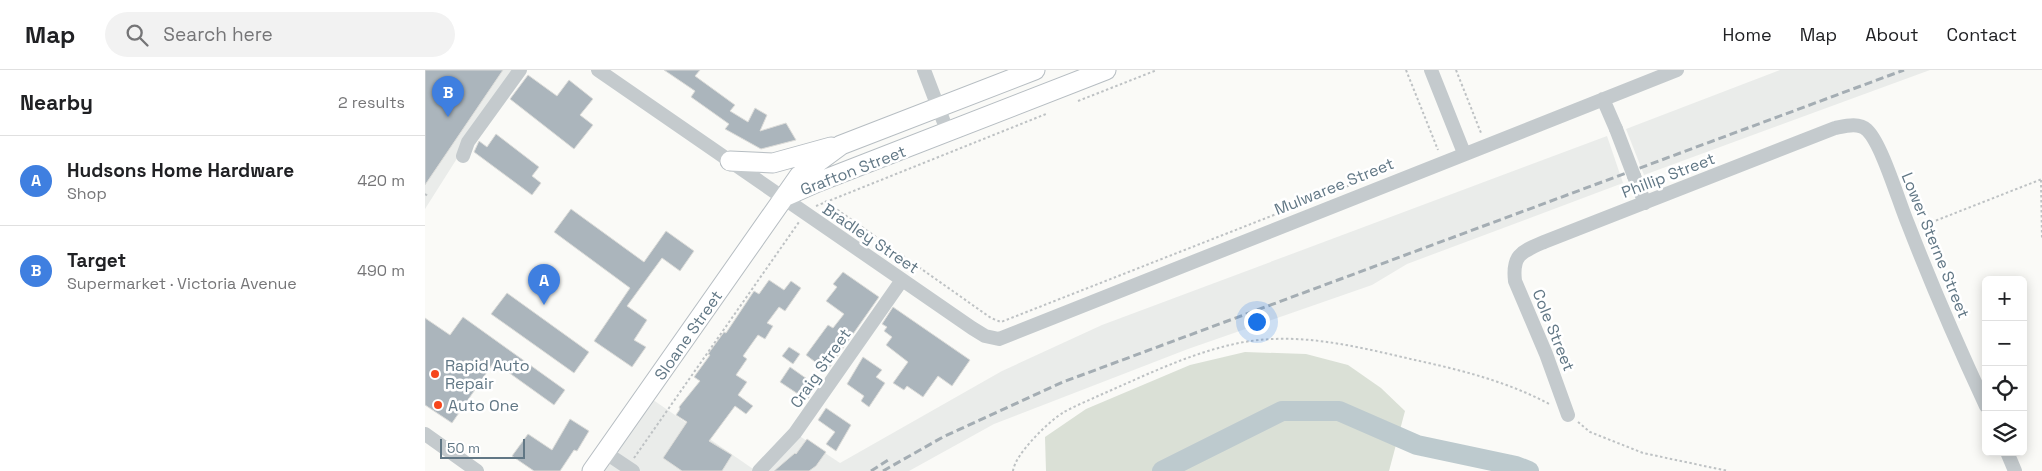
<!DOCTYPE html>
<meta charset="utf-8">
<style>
:root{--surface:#fff;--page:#f2f2f2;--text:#202124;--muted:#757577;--line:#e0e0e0;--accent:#f6451b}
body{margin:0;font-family:"Space Grotesk",sans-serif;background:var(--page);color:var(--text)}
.controls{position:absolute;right:15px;bottom:15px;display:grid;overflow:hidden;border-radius:8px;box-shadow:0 2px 12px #0003}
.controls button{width:45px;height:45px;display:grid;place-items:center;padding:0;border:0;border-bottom:1px solid var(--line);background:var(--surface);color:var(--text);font:25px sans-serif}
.scale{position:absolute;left:15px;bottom:12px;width:85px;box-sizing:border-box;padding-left:5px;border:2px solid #617785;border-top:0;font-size:14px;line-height:18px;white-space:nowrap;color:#617785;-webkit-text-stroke:4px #fff;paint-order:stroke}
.you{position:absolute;left:831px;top:251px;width:18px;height:18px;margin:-12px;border:4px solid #fff;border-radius:50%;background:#1a73e8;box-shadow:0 0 0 8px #1a73e833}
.badge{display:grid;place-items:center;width:32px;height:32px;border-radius:50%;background:var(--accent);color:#fff;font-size:16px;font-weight:700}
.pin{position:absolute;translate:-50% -41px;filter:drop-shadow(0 1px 2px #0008)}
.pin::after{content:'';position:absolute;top:26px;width:18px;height:15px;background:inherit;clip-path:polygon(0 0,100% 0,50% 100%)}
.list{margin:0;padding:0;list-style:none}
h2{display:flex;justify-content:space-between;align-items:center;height:65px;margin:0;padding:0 20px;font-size:21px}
h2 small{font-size:16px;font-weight:400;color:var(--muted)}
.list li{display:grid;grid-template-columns:32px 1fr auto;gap:15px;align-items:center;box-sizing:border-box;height:90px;padding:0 20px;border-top:1px solid var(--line)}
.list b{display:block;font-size:19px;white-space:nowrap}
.list p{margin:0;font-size:16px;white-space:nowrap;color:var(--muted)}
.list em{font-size:16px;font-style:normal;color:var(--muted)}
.icon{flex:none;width:28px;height:28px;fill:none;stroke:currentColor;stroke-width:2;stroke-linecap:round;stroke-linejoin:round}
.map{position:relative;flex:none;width:1617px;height:401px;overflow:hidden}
header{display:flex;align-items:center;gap:30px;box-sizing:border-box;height:70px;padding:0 25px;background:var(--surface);border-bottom:1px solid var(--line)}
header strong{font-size:24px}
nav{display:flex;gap:28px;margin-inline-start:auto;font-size:18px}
.search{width:350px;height:45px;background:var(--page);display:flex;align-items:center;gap:12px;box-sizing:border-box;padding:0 18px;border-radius:28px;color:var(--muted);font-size:19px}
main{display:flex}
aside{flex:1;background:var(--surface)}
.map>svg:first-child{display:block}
</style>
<header>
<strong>Map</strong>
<div class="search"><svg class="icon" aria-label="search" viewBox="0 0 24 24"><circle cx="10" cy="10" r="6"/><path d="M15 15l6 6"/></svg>Search here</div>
<nav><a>Home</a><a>Map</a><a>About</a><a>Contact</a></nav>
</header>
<main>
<aside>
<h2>Nearby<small>2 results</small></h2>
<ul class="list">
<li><span class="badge" style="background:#3f7fe0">A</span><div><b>Hudsons Home Hardware</b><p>Shop</p></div><em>420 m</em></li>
<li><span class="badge" style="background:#3f7fe0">B</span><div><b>Target</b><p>Supermarket · Victoria Avenue</p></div><em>490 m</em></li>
</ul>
</aside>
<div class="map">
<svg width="1617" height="401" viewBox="0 0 1617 401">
<rect width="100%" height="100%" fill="#fafaf7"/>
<path fill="#eaecea" d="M 0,0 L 88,0 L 0,139 Z
M 1355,0 L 1505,0 L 1219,105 L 1201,59 Z
M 1182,66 L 1198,113 L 982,194 L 947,215 L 763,279 L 569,354 L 484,401 L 334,401 L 370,363 L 415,393 L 577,301 L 677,255 Z
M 221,325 L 331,401 L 167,401 Z"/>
<path fill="#dae0d6" d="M 820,282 L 881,284 L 923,295 L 956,318 L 980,341 L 964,401 L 621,401 L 620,367 L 661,339 L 765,295 Z"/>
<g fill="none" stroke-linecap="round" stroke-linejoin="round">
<path stroke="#bdcace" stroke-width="20" d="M 737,401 L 857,341 L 914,341 L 992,375 L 1091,396 L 1104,401"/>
</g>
<path fill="#abb5bc" stroke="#dcdcd9" d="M 0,0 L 78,0 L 0,115 Z
M 239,0 L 275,0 L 270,6 L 310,35 L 305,41 L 323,52 L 330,38 L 342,45 L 335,61 L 361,53 L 371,70 L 336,79 L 300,59 L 304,54 L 266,27 L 270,21 Z
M 103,5 L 132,26 L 144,10 L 168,29 L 155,45 L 168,55 L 149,79 L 85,29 Z
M 71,64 L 114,97 L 107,106 L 116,113 L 107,125 L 49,82 L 54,71 L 62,77 Z
M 146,139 L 219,192 L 241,161 L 269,181 L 255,201 L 237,188 L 202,236 L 222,250 L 209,270 L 221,277 L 207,297 L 169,271 L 205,218 L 129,162 Z
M 418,202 L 454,227 L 402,301 L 381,285 L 403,255 L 408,258 L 419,244 L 401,231 L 412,217 L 408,214 Z
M 344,210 L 359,220 L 366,211 L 376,218 L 360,241 L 354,237 L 342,253 L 348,256 L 340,269 L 333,265 L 318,286 L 322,289 L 311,305 L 322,312 L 313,325 L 328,336 L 321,344 L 310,336 L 284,371 L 307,385 L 297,401 L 257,401 L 238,388 L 262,352 L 251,345 L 255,339 L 254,337 L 275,311 L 269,307 L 285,285 L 283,284 L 299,262 L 301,263 L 329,221 L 334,224 Z
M 82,223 L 164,282 L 149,303 L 66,244 Z
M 468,237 L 545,290 L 527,316 L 513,306 L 498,327 L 482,316 L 479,320 L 468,313 L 483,292 L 461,275 L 467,267 L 459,261 L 462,257 L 457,254 Z
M 38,247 L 140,320 L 129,335 L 69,292 L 27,353 L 0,335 L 0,248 L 25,265 Z
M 364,277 L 375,284 L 368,294 L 357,286 Z
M 438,287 L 457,300 L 451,307 L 460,313 L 444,337 L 436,331 L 439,326 L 422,314 Z
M 365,297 L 392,316 L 382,330 L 355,312 Z
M 401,338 L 426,355 L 411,381 L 401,374 L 410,362 L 393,350 Z
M 145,349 L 164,361 L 152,381 L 149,380 L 135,401 L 109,401 L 87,386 L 103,364 L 127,380 Z
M 382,369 L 401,382 L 391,396 L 384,401 L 349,401 L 370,383 L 371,384 Z"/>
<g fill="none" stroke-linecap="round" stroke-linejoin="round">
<defs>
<path id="secondary" d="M 305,91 L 348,93 L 406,77
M 359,127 L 393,112 L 681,0
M 167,401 L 374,106 L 416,75 L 610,0"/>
</defs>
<use href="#secondary" stroke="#b6bdc2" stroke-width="21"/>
<path stroke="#bec2c4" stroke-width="2" stroke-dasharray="2.5 2.5" stroke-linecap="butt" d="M 981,0 L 1013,80
M 1031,0 L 1056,63
M 653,31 L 732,0
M 1616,110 L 1617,170
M 0,124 L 3,126
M 400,131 L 566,248 L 576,252 L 933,112
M 391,136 L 621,44
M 1497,156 L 1617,109
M 1153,352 L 1165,362 L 1218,383 L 1303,401
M 209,388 L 374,152
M 588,401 C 590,384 624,351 639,342 C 650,336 662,331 673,326 C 719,306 765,283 814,273 C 874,261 933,277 990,290 C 1036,300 1084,312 1126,335"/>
<path stroke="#c4cacd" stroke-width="14" d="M 173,0 L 547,258 L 560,266 L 574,269 L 1252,0
M 499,0 L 523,63
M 1006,0 L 1039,83
M 1178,29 L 1191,59
M 38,86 L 43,72 L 95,0
M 1209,106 L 1220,133
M 1143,345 L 1121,284 L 1090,211 C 1087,185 1096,182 1119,172 L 1410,58 C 1420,56 1434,52 1442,60 C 1457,74 1474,133 1483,154 C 1507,216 1533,276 1561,336
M 0,364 L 52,401
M 1582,382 L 1590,401
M 181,383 L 208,401
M 334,401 L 370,363 L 477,210"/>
<use href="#secondary" stroke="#fff" stroke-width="19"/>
<path stroke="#a4adb3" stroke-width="3" stroke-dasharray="8 4" stroke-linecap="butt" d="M 446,401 L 463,390
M 458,401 L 518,367 L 638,312 L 1479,0"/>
<path stroke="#c4cacd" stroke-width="14" d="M 1191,59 L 1209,106"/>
</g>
<g fill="#f6451b" stroke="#fff" stroke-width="2">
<circle cx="10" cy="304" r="5"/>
<circle cx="13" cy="335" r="5"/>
</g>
<g text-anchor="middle" stroke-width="5" stroke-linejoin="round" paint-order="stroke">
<g font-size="16" fill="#617785" stroke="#fff">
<text transform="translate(428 100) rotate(-21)" y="6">Grafton Street</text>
<text transform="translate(1243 105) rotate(-21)" y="6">Phillip Street</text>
<text transform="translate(909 116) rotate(-22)" y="6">Mulwaree Street</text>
<text transform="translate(446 168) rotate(34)" y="6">Bradley Street</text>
<text transform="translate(1511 175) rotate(68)" y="6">Lower Sterne Street</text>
<text transform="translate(1129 260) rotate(68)" y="6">Cole Street</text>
<text transform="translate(263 265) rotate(-55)" y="6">Sloane Street</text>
<text transform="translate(395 298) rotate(-55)" y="6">Craig Street</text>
</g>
<g font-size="16" fill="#617785" stroke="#fff" text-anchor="start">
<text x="20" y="301">Rapid Auto<tspan x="20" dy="18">Repair</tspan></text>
<text x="23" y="341">Auto One</text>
</g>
</g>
</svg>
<div class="controls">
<button>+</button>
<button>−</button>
<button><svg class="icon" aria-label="locate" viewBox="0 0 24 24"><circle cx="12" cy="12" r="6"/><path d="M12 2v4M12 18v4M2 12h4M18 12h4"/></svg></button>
<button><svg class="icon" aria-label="layers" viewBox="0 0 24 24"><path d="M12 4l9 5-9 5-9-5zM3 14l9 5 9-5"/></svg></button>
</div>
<div class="scale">50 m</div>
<div class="you"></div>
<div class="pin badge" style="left:119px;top:235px;background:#3f7fe0">A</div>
<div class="pin badge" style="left:23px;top:47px;background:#3f7fe0">B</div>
</div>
</main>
